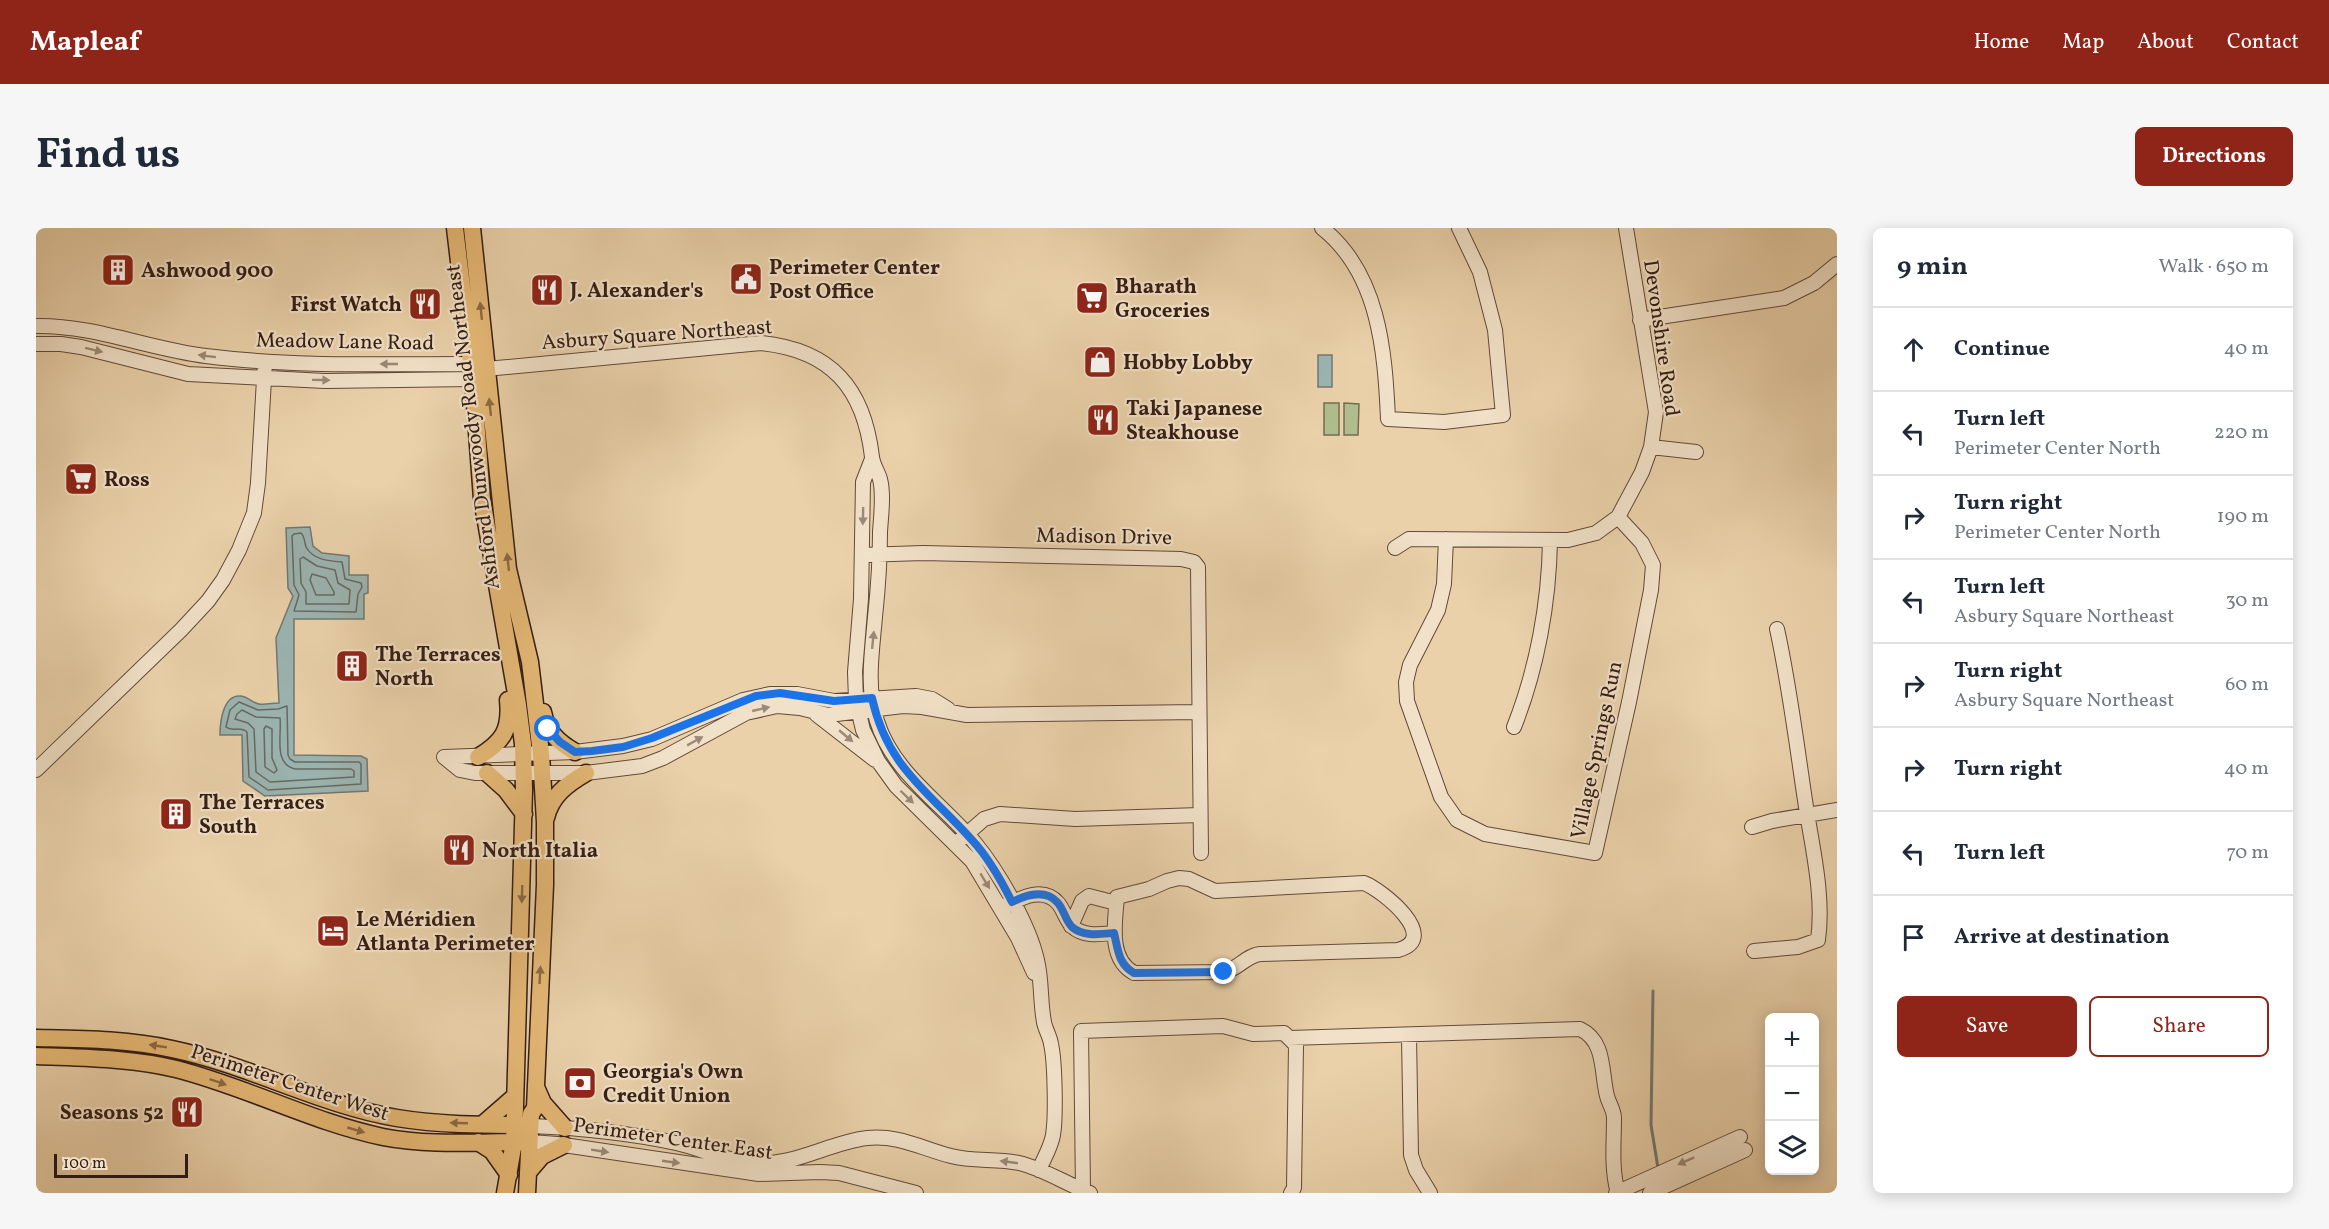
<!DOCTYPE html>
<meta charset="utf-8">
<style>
:root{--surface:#fff;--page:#f6f6f7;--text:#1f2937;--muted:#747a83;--line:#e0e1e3;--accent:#8f2418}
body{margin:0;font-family:Vollkorn,serif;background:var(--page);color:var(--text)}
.controls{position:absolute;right:18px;bottom:18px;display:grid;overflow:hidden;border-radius:9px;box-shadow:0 3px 15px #0003}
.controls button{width:54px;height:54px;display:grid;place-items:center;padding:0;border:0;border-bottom:2px solid var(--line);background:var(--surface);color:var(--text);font:30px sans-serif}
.scale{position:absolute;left:18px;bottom:15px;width:134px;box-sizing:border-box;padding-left:6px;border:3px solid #351d14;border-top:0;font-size:16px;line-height:21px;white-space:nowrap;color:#351d14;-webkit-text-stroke:4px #f1e1c8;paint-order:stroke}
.stop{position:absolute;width:18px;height:18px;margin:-14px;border:4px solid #1a73e8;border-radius:50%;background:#fff}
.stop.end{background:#1a73e8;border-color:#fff;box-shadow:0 2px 6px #0008}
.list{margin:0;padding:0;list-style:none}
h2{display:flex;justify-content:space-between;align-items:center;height:78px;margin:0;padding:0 24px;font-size:26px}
h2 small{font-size:20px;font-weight:400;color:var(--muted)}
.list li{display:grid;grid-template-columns:39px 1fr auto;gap:18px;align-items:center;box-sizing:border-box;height:84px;padding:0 24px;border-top:2px solid var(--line)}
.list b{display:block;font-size:22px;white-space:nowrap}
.list p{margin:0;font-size:20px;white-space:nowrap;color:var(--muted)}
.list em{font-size:20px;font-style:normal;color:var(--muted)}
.actions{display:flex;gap:12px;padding:18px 24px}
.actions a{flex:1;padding:14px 0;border:2px solid var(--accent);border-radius:9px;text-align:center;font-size:21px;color:var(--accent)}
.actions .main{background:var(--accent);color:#fff}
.icon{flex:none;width:33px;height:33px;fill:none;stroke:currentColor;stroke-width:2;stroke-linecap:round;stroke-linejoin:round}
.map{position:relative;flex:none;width:1801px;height:965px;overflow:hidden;border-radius:9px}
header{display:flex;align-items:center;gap:36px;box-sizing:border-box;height:84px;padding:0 30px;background:var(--accent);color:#fff}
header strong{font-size:28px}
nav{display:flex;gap:33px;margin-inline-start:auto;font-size:21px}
.intro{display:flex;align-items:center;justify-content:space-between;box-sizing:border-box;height:144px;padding:0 36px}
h1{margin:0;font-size:42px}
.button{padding:15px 27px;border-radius:9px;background:var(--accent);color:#fff;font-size:21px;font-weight:700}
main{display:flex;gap:36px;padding:0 36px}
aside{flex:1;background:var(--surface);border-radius:9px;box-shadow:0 3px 15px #0003}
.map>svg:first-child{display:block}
</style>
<header>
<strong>Mapleaf</strong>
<nav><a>Home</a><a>Map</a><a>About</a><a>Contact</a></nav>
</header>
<div class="intro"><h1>Find us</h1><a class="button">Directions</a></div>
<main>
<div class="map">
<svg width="1801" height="965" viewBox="0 0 1801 965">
<rect width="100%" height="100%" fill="#ead1aa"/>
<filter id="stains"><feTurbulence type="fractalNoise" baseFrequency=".00333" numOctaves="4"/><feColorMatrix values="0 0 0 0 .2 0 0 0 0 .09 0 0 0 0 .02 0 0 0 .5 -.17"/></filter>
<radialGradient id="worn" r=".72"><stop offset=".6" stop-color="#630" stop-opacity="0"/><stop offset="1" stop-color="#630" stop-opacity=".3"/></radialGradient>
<path fill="#b1bd8d" stroke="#736d50" stroke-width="1.5" d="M 1288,175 L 1303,175 L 1303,207 L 1288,207 Z
M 1308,175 L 1323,176 L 1322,207 L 1308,207 Z"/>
<path fill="#9bb5b2" stroke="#727873" stroke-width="1.5" d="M 1282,127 L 1296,127 L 1296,159 L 1282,159 Z
M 274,299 L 277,318 L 286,325 L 313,328 L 313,347 L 332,347 L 332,365 L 328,366 L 328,391 L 258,391 L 258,527 L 325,528 L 331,531 L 332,563 L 229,568 L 207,553 L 206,507 L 184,507 C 184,494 187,466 205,468 C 212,469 217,475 223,476 C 229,477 237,475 243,475 L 240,410 L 257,368 L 252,360 L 250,300 Z"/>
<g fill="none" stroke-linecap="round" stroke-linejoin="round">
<path stroke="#686963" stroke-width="1.5" d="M 265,305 C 269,309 268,313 270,319 C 277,332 293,333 306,334 L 309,351 L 325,355 L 326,359 L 322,366 L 320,384 L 258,383 L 263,367 L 258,357 L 256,308 L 258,306 Z
M 267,329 L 281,338 L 299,342 L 302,355 L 314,362 L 313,376 L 270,376 L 270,364 L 265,355 L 264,331 Z
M 276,346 L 290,350 L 298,364 L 298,367 L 280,367 L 274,352 Z
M 203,474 L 222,482 L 242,481 L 251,478 L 252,527 L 254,531 L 259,534 L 323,534 L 325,536 L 325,556 L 232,562 L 213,549 L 211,504 C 205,498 196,504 190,499 L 194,482 Z
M 206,482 L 220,489 L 244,490 C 246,507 237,536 259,541 L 315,541 L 318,543 L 318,549 L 234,554 L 220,544 L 218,501 L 212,495 L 199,491 L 201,486 Z
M 230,498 L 236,501 L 236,530 L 241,542 L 238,545 L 229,539 L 228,501 Z"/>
<path stroke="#727873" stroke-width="3" d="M 1617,763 L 1615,897 L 1622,940"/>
<defs>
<path id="minor" d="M 1286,0 C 1343,45 1349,123 1352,191 L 1408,194 L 1467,187 L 1459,102 L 1444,44 L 1423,0
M 1604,92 L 1748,70 L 1778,55 L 1801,36
M 0,98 C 58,97 113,121 170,128 C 257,139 347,136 434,136 L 450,141 L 725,115 C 795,122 828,160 836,229 C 837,237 842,244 844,251 C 848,267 845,287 844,304 C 844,332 842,361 839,389 C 836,425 830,458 841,493 C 857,545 906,575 939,615 C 962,643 993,696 1001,732 C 1006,752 1004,773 1008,794 C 1009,801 1014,808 1015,816 C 1019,833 1020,890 1017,907 C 1015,919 1008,930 1003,942
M 0,116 L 25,116 L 45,119 L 152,146 L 289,153 L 437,151 L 445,146
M 1615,219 L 1660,224
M 836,231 L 827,254 L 825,371 L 819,444 L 820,472 L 827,502 L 842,533 L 860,558 L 936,633 L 982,710 L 998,745
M 1410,311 L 1408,356 L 1402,382 L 1374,437 L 1370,454 L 1371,473 L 1405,569 L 1421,592 L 1449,606 L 1559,625 L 1593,474 L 1615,362 L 1617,337 L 1606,315 L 1582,289
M 1359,320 L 1373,311 L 1532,312 L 1560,305 L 1582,289 L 1606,244 L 1615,219 L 1620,184 L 1590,0
M 826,327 L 887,325 L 1145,331 L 1158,334 L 1162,339 L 1165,625
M 781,487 L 839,532
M 1478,499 C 1501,441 1513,375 1514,313
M 408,529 L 424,542 L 439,545 L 550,545 L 606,538 L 627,530 L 710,485 L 741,478 L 764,480 L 792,487 L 867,478 L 886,479 L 931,487 L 1163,484
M 408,529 L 539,524 L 587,518 L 616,511 L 707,472 L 734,466 L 761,466 L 798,473 L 880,468 L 896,471 L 912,481
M 0,542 L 145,402 L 172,373 L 187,352 L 203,322 L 218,285 L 222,255 L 229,134
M 1716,599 L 1736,593 L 1801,582
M 924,612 L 948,591 L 964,586 L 1039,591 L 1164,587
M 1143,650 L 1153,651 L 1179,663 L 1328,655 C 1346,662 1406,710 1362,722 L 1224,726 C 1209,728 1203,741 1188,744 L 1098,745 C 1072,731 1079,694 1081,669 L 1113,661 L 1131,653 Z
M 969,678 C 985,670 1007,658 1022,675 C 1028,682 1030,693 1037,699 C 1048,709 1065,706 1078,705
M 1035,698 L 1046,673 L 1053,668 L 1080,675
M 1718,723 L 1762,719 L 1782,712 C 1788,669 1777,623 1770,579 C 1761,520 1754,460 1741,401
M 1373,808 L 1375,927 L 1380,942 L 1394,965
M 1253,810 L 1544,801 C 1570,813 1565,845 1571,868 C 1573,876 1578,882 1578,890 C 1578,916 1575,940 1582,965
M 495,898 C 542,900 594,905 640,915 C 667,921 686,932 715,935 C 758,939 791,915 831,910 C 864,907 884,920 915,928 C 937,934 960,930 983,935 C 1008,941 1030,956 1054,965
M 495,914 L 521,916 L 723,946 L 784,944 L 803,945 L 880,965
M 1047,962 L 1045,803 L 1187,798 L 1217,806 L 1248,805 L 1260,817 L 1258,960 L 1255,965
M 1580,965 L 1704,909
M 1614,965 L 1709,922"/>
<path id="major" d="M 419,0 L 437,151 L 446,271 L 482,477 L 487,516 L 488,562 L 478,914 L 469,965
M 436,0 L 472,341 L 494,434 L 505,526 L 509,594 L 509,657 L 499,880 L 495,886 L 491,965
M 507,484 C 511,504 522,514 539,524
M 442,529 C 467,514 475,502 472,472
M 451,545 L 470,562 L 488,586
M 510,590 C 515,568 531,556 550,545
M 0,810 C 45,811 91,811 136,821 C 213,837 284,877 361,890 C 403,897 446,897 488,897
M 0,828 C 47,830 95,830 140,841 C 211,859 276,894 347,909 C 393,918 441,914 488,914
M 500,859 L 507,875 L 529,900
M 447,896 L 478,869
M 442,914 L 456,923 L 473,947
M 494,942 L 506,928 L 528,917"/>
</defs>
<use href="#minor" stroke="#624a3a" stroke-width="16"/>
<use href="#major" stroke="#351d14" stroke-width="19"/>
<use href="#minor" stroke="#f1e1c8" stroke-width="14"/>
<use href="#major" stroke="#e5b875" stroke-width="16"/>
</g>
<defs><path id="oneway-solid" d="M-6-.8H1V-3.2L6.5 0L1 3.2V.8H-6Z" transform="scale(1.5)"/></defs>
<g fill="#8d6a44">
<use href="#oneway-solid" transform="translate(445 83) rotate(-96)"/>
<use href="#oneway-solid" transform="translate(454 179) rotate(-96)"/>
<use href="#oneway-solid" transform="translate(472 334) rotate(-96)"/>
<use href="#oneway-solid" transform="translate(486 666) rotate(92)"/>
<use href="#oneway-solid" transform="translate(504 747) rotate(-87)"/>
<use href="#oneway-solid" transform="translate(122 818) rotate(-171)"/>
<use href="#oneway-solid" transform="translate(182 854) rotate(19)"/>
<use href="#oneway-solid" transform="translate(423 895) rotate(-178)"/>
<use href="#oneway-solid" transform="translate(320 902) rotate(16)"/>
</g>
<g fill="#9c8977">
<use href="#oneway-solid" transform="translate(58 122) rotate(14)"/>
<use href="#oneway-solid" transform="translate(171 128) rotate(-173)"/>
<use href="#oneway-solid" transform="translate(353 136) rotate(-180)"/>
<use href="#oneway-solid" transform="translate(285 152) rotate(1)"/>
<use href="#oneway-solid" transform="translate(827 288) rotate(91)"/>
<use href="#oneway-solid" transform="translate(837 412) rotate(-84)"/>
<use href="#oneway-solid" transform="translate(725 481) rotate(-13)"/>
<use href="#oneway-solid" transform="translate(810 508) rotate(40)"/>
<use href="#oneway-solid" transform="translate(659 513) rotate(-29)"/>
<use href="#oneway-solid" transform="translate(871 569) rotate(44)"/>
<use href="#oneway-solid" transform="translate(949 653) rotate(59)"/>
<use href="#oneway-solid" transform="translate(564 923) rotate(9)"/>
<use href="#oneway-solid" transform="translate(1650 933) rotate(156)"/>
<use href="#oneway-solid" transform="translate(635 934) rotate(8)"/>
<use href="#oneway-solid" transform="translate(973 934) rotate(-172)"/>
</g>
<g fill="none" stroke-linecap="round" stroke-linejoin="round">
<path stroke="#1a73e8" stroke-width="8" d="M 512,501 L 524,514 L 539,524 L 556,523 L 587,519 L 616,510 L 720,468 L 744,465 L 798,473 L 836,470 C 851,539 892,563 936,612 C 953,630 965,652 976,674 C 990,667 1009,661 1021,674 C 1028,681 1029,692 1036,699 C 1047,709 1065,706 1078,705 C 1082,721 1082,736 1098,745 L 1188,744"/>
</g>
<defs>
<symbol id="building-square" viewBox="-11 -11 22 22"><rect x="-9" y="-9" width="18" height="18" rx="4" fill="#8f2418" stroke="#f1e1c8"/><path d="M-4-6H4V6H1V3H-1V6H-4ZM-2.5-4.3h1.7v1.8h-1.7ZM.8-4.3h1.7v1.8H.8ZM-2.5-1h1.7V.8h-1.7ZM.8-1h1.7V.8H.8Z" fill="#fff"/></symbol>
<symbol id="civic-square" viewBox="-11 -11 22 22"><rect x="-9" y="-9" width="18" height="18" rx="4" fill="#8f2418" stroke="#f1e1c8"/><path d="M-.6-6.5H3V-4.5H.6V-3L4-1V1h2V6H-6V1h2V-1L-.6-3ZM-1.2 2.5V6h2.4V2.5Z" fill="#fff"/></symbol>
<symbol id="restaurant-square" viewBox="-11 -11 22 22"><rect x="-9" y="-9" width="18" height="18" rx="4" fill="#8f2418" stroke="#f1e1c8"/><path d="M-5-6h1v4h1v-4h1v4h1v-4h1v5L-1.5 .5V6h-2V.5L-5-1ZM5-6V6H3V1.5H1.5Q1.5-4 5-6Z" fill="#fff"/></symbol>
<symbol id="supermarket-square" viewBox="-11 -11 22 22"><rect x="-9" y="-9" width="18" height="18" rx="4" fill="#8f2418" stroke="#f1e1c8"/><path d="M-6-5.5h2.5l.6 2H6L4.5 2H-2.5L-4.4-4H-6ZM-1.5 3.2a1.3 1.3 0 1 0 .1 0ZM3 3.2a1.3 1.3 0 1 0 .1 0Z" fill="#fff"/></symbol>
<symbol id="shop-square" viewBox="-11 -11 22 22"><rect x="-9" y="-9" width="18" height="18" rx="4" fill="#8f2418" stroke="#f1e1c8"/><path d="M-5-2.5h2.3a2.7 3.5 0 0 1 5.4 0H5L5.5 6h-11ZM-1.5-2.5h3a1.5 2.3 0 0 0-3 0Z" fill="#fff"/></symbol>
<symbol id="hotel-square" viewBox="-11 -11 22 22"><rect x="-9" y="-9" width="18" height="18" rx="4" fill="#8f2418" stroke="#f1e1c8"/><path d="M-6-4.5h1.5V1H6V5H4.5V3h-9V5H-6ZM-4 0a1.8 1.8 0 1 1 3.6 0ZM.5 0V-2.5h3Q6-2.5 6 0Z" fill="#fff"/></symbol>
<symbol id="bank-square" viewBox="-11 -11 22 22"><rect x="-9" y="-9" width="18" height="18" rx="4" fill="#8f2418" stroke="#f1e1c8"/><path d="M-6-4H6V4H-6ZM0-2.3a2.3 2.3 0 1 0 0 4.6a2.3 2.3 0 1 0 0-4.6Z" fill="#fff"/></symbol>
</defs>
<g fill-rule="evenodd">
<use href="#building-square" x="63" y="23" width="38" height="38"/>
<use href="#civic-square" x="691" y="32" width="38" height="38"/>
<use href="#restaurant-square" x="492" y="43" width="38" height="38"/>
<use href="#supermarket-square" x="1037" y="51" width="38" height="38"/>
<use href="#restaurant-square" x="370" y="57" width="38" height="38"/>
<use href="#shop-square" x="1045" y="115" width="38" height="38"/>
<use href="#restaurant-square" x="1048" y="173" width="38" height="38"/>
<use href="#supermarket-square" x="26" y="232" width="38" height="38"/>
<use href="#building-square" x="297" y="419" width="38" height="38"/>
<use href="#building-square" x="121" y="567" width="38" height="38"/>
<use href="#restaurant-square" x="404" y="603" width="38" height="38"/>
<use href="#hotel-square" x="278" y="684" width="38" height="38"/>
<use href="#bank-square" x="525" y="836" width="38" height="38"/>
<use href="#restaurant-square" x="132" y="865" width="38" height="38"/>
</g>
<g text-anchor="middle" stroke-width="4.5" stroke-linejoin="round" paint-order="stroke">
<g font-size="21" font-weight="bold" fill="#351d14" stroke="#f1e1c8" text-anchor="start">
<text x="733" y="46">Perimeter Center<tspan x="733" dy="24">Post Office</tspan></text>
<text x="105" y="49">Ashwood 900</text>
<text x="1079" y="65">Bharath<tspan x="1079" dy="24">Groceries</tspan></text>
<text x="534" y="69">J. Alexander's</text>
<text x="366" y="83" text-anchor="end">First Watch</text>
<text x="1087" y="141">Hobby Lobby</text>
<text x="1090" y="187">Taki Japanese<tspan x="1090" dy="24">Steakhouse</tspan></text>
<text x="68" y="258">Ross</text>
<text x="339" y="433">The Terraces<tspan x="339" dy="24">North</tspan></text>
<text x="163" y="581">The Terraces<tspan x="163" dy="24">South</tspan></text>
<text x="446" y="629">North Italia</text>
<text x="320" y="698">Le Méridien<tspan x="320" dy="24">Atlanta Perimeter</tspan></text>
<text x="567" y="850">Georgia's Own<tspan x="567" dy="24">Credit Union</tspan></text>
<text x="128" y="891" text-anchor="end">Seasons 52</text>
</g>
<g font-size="21" fill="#351d14" stroke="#f1e1c8">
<text transform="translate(621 106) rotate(-4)" y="7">Asbury Square Northeast</text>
<text transform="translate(1626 110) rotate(82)" y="7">Devonshire Road</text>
<text transform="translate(309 113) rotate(1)" y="7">Meadow Lane Road</text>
<text transform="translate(436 199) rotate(-97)" y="7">Ashford Dunwoody Road Northeast</text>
<text transform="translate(1068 308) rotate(1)" y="7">Madison Drive</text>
<text transform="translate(1560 522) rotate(-78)" y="7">Village Springs Run</text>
<text transform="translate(254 854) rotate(18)" y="7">Perimeter Center West</text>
<text transform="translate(637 910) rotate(8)" y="7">Perimeter Center East</text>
</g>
</g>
<rect width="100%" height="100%" filter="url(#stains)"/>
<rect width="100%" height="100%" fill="url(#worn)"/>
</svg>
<div class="controls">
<button>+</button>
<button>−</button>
<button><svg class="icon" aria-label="layers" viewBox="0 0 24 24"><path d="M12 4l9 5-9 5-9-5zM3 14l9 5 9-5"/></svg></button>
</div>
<div class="scale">100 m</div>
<div class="stop" style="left:512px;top:501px"></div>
<div class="stop end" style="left:1188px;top:744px"></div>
</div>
<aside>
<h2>9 min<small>Walk · 650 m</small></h2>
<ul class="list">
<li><svg class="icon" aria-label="ahead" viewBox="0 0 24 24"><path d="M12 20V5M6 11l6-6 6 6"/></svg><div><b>Continue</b></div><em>40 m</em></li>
<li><svg class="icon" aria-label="left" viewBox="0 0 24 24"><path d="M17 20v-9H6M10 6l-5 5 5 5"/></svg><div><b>Turn left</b><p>Perimeter Center North</p></div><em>220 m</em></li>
<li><svg class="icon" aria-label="right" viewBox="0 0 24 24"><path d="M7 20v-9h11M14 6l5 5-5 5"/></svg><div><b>Turn right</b><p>Perimeter Center North</p></div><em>190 m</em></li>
<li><svg class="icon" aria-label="left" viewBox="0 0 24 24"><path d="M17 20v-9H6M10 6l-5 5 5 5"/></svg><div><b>Turn left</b><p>Asbury Square Northeast</p></div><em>30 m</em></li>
<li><svg class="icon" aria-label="right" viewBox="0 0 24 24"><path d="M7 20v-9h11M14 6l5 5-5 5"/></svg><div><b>Turn right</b><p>Asbury Square Northeast</p></div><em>60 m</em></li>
<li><svg class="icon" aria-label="right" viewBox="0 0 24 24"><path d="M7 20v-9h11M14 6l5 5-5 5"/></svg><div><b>Turn right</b></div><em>40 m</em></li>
<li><svg class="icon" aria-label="left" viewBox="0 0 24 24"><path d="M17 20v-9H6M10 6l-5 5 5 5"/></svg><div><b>Turn left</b></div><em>70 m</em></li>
<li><svg class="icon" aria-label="arrive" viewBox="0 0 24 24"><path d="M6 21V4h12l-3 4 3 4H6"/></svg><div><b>Arrive at destination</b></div></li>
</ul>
<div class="actions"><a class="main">Save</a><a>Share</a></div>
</aside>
</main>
